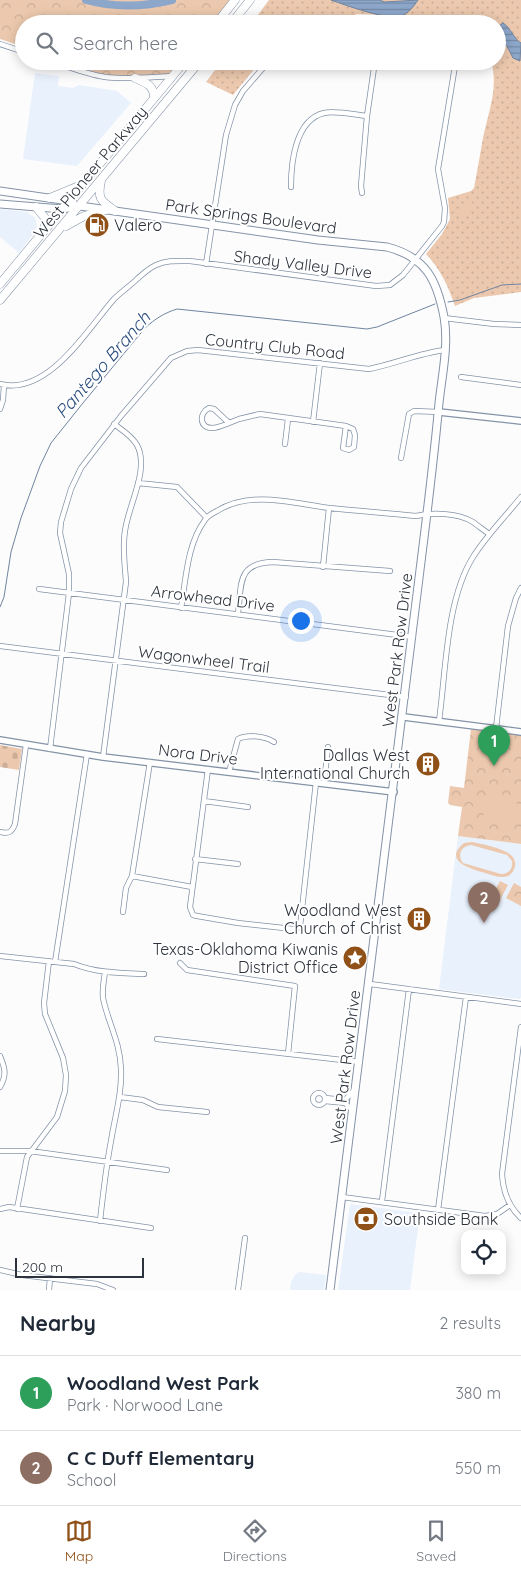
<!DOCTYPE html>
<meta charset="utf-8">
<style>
:root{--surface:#fff;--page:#f6f6f7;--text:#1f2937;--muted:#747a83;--line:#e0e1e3;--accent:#905118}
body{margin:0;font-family:Quicksand,sans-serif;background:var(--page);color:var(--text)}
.controls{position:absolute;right:15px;bottom:15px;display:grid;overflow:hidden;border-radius:10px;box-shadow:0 2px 12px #0003}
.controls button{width:45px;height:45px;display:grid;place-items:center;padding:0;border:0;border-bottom:1px solid var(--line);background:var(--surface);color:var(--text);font:25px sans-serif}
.scale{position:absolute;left:15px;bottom:12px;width:129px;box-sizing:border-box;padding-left:5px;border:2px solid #2d333c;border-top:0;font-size:14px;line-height:18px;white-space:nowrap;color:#2d333c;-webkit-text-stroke:4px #fff;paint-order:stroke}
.you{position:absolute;left:300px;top:620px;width:18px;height:18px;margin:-12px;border:4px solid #fff;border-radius:50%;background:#1a73e8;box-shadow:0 0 0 8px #1a73e833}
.badge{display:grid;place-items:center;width:32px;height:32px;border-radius:50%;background:var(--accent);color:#fff;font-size:16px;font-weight:700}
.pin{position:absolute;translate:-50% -41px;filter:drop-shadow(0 1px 2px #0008)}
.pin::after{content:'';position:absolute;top:26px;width:18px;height:15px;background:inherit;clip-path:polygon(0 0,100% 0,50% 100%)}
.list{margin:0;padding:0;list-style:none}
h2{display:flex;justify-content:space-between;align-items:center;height:65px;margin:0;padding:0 20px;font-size:21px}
h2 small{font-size:16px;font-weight:400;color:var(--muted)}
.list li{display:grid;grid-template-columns:32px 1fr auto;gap:15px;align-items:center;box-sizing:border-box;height:75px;padding:0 20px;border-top:1px solid var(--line)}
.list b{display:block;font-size:19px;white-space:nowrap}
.list p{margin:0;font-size:16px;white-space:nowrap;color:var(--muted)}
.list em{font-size:16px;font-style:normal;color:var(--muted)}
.icon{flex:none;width:28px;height:28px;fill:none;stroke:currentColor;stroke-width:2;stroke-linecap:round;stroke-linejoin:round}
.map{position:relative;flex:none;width:521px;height:1290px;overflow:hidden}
.search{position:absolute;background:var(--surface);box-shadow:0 2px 12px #0003;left:15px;right:15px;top:15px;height:55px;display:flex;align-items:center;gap:12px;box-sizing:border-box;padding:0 18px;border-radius:28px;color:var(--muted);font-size:19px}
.sheet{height:215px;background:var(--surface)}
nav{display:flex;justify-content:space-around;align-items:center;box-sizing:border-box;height:70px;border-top:1px solid var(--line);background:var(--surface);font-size:14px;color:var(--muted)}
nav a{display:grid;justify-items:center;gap:2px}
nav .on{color:var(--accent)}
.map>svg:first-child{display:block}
</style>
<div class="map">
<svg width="521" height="1290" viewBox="0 0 521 1290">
<defs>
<pattern id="grass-dots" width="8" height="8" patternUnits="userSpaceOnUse" patternTransform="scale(1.25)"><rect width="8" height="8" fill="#ecc9ae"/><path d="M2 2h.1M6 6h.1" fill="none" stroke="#cbad97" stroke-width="1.8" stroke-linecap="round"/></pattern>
<pattern id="forest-crowns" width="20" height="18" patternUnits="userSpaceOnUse" patternTransform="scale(1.25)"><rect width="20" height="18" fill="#ecc9ae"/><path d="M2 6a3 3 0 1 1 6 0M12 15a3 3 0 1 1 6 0" fill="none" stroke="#cbad97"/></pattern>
<pattern id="cemetery-stones" width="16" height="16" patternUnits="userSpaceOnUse" patternTransform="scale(1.25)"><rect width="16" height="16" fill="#ecc9ae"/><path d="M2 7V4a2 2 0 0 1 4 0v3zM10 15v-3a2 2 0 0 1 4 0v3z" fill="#cbad97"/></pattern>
<pattern id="water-rules" width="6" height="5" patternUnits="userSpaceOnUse" patternTransform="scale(1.25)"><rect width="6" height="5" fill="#8da7cb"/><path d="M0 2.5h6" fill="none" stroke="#7489a6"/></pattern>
</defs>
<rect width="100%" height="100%" fill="#fcfcfc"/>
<path fill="#e9f1fd" d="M 35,73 L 59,76 L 58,86 L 73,88 L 79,85 L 117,91 L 131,103 L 77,166 L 23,159 Z
M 0,209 L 27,212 L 35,218 L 37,226 L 34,233 L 19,253 L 0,237 Z
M 458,836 L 521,844 L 521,998 L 519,999 L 439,989 Z
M 350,1204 L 420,1213 L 410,1290 L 338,1290 Z
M 299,1272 L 326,1275 L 324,1290 L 290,1290 L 291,1282 L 295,1275 Z"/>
<path fill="url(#grass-dots)" d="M 269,0 L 521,0 L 521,292 L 474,298 L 455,306 C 448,286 441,270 426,254 L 442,234 L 450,219 L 448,198 L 471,191 L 474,188 C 477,172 480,155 483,138 C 488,113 499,87 491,61 L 497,61 L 497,24 L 467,24 L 420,16 L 356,14 L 354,24 L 251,24 Z
M 222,61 L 261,61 L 233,95 L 206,82 Z"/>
<path fill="url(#forest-crowns)" d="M 0,0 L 230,0 L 212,24 L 24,24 L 24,47 L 0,39 Z
M 63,61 L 183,61 L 172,74 L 117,77 L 94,72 Z
M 471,729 L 521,735 L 521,844 L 458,836 L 462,807 L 450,805 L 448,803 L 450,786 L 464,788 Z
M 514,883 L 521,887 L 521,906 L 506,898 Z"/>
<path fill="url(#cemetery-stones)" d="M 0,745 L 22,749 L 19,770 L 0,767 Z"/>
<path fill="#ecc9ae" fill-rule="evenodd" d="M 472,202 L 474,209 L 461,215 L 458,209 Z
M 486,796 L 517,800 L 515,822 L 483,818 Z
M 472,842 C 482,844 510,849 514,859 C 517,865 514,873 508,876 C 501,879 492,875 485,873 C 471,869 442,861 464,843 ZM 471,845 L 507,855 L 512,861 C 513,869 509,874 501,874 L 463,863 C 457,855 461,846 471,845 Z
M 500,881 L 508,885 L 499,902 L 491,898 Z"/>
<path fill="url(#water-rules)" stroke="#7084a0" d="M 331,0 L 379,0 L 385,2 L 418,0 C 414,6 408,14 401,16 C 389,21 345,5 331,0 Z
M 503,23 C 511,28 513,38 521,43 L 520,61 L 513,58 L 507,46 L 498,40 C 496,33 496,27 503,23 Z"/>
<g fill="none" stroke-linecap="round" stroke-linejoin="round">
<path stroke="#7084a0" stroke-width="1" d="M 448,302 L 460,300 L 502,285 L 521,284
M 0,607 L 4,597 L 11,552 L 21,518 L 40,466 L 51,443 L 83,403 L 145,328 C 155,319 164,313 177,309 L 367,329 L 377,327 L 435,304"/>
<path stroke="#8da7cb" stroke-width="8" d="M 86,0 C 115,8 143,7 172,0"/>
<defs>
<path id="minor" d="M 0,44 L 24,52
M 51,61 C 69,67 86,74 105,77 C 127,80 150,77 172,76
M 291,187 C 291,163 295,120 324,113 C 335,110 356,115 367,116
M 362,193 L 361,186 L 367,116 L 375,61
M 206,264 L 226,135 L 235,105 L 243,91 L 269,61
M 444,318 L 494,324 L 521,325
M 461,377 L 521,385
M 0,384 C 48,396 87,330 114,299 C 121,292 130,286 137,279 C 143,274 149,268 156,265 C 167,260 178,261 190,261 L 376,286 L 390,285 L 403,275 L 442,226 L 444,222 L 445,208 L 438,169 L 455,66 L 453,61
M 209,408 L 214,409 L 229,423 C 224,425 218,428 212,428 C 199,428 199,413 209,408 Z
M 0,409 L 3,400 L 4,385
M 313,422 L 320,363
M 229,423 L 239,419 L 260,414 L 346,426 L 353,429 L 355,435 L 354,447 L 349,450 L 343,448 L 346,426
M 285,444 L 288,419
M 401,458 L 409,414 L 414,411 L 439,412
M 138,483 L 177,487 L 206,517
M 323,567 L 329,508
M 39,589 L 413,637
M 181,608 C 186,579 187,544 205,520 C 207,516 213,513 217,511 C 251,490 292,503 329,508 C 358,511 387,513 416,516 C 433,512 458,513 473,522 C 478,526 484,530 489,534
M 238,613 C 242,585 236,563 273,562 L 390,571
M 0,646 L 406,697
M 439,721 C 446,671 446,600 473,557 C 487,535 505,517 521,497
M 496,728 L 508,626 L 516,598 L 521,588
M 50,749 L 69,593 L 69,574 L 60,533 L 61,522 L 71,489 L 81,468 L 121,416 L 171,358 L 187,351 L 198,350 L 369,369 C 395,364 419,353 445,350
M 103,757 L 126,582 C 125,565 122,548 125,531 C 128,506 150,469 137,445 C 132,436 122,430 114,424
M 208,769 L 190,907 L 193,915 L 197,916 L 238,923 L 293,929 L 300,927 L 316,782
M 229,772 L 238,739 C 247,734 265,736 274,742
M 324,783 L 328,747
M 204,801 L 248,807
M 0,832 C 9,834 12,832 15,824 L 26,745
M 195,859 L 238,864
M 132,876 L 192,887
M 123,912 L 126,888 L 132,876 L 150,762
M 0,956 L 74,964 C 96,973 121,973 144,974
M 55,962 L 87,754
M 180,963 L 187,970 L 295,986 L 288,1054
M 370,984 L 521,1004
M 521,1027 L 502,1174 C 503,1191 508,1206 521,1218
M 157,1039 L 360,1062
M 0,1056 C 5,1068 7,1075 0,1087
M313 1099a6 6 0 1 1 12 0a6 6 0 1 1-12 0Z
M 120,1097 L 143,1100 L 158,1107 L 207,1112
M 325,1098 L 345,1100 L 356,1088
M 325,1101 L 345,1103 L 353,1111
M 0,1151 L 30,1151 L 167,1170
M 342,1197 L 485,1216 L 497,1214 L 510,1205
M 382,1201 L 409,989
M 0,1209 L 9,1207 L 151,1228
M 17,1209 L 27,1157 L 57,1117 L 65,1091 L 66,1075 L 63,1058 L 45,1014 L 44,1003 L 49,961
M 438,1210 L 466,997
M 100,1221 C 103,1194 106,1167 111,1141 C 115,1116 122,1094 121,1069 C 120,1041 108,1023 103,998 C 102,989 104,980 105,972
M 0,1270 L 22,1275 L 97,1284 L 113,1290
M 49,1290 L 50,1278
M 238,1290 L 245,1238"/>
<path id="tertiary" d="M 439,412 L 521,421
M 404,717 L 521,732
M 0,740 L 103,757 L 394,792"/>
<path id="secondary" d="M 0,191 L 69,201 L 73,203
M 0,204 L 62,209 L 80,206 L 318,240 L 387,247 C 426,257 437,280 444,317 C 449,345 442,375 439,403 C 434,459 427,514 420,570 C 392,810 362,1050 330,1290"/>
<path id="primary" d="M 216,24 L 235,0
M 231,24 L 250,0
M 135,78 C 146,83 154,85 154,98
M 101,181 C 97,199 101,201 115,211
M 50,198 L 79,186
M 36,207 L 45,218 L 45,229
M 66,226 L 84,216 L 106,210
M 0,284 L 185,61
M 0,300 L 200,61"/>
</defs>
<use href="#minor" stroke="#8493a7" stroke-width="6"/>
<use href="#tertiary" stroke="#8493a7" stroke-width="8"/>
<use href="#secondary" stroke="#8493a7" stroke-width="9"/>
<use href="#primary" stroke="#8493a7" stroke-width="9"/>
<use href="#minor" stroke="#fff" stroke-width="4.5"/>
<use href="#tertiary" stroke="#fff" stroke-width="5.5"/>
<use href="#secondary" stroke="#fff" stroke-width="7"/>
<use href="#primary" stroke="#fff" stroke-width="8"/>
</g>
<defs>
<symbol id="fuel-disc" viewBox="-11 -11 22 22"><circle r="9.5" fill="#905118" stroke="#fff"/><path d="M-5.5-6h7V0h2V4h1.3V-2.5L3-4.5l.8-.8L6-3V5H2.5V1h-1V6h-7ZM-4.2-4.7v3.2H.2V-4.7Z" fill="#fff"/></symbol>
<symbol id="building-disc" viewBox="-11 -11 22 22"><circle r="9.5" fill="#905118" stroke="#fff"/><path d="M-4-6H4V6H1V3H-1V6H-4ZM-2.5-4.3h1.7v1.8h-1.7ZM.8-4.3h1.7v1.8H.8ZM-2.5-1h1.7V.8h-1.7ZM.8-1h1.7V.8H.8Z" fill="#fff"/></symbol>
<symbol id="sight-disc" viewBox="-11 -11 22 22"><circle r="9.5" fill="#905118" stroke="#fff"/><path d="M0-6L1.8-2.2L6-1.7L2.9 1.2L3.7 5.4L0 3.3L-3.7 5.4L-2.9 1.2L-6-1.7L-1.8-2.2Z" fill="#fff"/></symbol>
<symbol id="bank-disc" viewBox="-11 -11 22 22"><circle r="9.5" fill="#905118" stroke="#fff"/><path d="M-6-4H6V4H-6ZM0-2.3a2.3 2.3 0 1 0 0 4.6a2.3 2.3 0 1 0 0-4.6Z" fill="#fff"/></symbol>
</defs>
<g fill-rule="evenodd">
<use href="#fuel-disc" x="83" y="211" width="28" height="28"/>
<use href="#building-disc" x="414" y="750" width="28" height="28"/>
<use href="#building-disc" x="405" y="905" width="28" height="28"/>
<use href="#sight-disc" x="341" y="944" width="28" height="28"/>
<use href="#bank-disc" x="352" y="1205" width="28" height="28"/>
</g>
<g text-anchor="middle" stroke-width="4" stroke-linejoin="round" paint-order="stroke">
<g font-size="16" fill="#2d333c" stroke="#fff">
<text transform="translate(90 172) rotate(-50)" y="6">West Pioneer Parkway</text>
<text transform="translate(251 216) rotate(8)" y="6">Park Springs Boulevard</text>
<text transform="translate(303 264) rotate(7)" y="6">Shady Valley Drive</text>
<text transform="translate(275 346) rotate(6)" y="6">Country Club Road</text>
<text transform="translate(213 598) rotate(7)" y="6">Arrowhead Drive</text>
<text transform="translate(397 650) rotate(-83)" y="6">West Park Row Drive</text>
<text transform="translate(204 659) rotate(7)" y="6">Wagonwheel Trail</text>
<text transform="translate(198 754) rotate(7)" y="6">Nora Drive</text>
<text transform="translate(345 1067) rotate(-83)" y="6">West Park Row Drive</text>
</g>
<g font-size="16" fill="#2d333c" stroke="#fff" text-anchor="end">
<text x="114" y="231" text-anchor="start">Valero</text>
<text x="410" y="761">Dallas West<tspan x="410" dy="18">International Church</tspan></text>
<text x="402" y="916">Woodland West<tspan x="402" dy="18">Church of Christ</tspan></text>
<text x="338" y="955">Texas-Oklahoma Kiwanis<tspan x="338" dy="18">District Office</tspan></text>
<text x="384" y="1225" text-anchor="start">Southside Bank</text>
</g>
<g font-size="18" font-style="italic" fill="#2b4e7e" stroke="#fff">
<text transform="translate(103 365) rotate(-49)" y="6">Pantego Branch</text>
</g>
</g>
</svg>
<div class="controls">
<button><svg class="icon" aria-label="locate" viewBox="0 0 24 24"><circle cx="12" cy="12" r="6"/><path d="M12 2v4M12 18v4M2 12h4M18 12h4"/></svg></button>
</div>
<div class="scale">200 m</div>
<div class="you"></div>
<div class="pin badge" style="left:494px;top:766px;background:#2e9e5b">1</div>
<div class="pin badge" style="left:484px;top:923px;background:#8d6e63">2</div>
<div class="search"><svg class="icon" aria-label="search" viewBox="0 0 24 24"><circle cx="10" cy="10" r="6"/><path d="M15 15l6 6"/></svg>Search here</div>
</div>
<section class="sheet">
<h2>Nearby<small>2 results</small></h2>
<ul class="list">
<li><span class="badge" style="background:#2e9e5b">1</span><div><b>Woodland West Park</b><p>Park · Norwood Lane</p></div><em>380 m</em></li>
<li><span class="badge" style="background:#8d6e63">2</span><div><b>C C Duff Elementary</b><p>School</p></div><em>550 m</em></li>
</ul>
</section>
<nav>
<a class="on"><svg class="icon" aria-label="map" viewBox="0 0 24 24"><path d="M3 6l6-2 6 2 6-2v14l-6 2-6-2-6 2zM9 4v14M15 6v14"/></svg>Map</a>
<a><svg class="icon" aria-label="directions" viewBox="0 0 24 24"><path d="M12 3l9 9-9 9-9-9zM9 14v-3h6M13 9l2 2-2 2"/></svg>Directions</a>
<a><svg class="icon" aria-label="saved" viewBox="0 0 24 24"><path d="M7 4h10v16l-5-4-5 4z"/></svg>Saved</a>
</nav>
